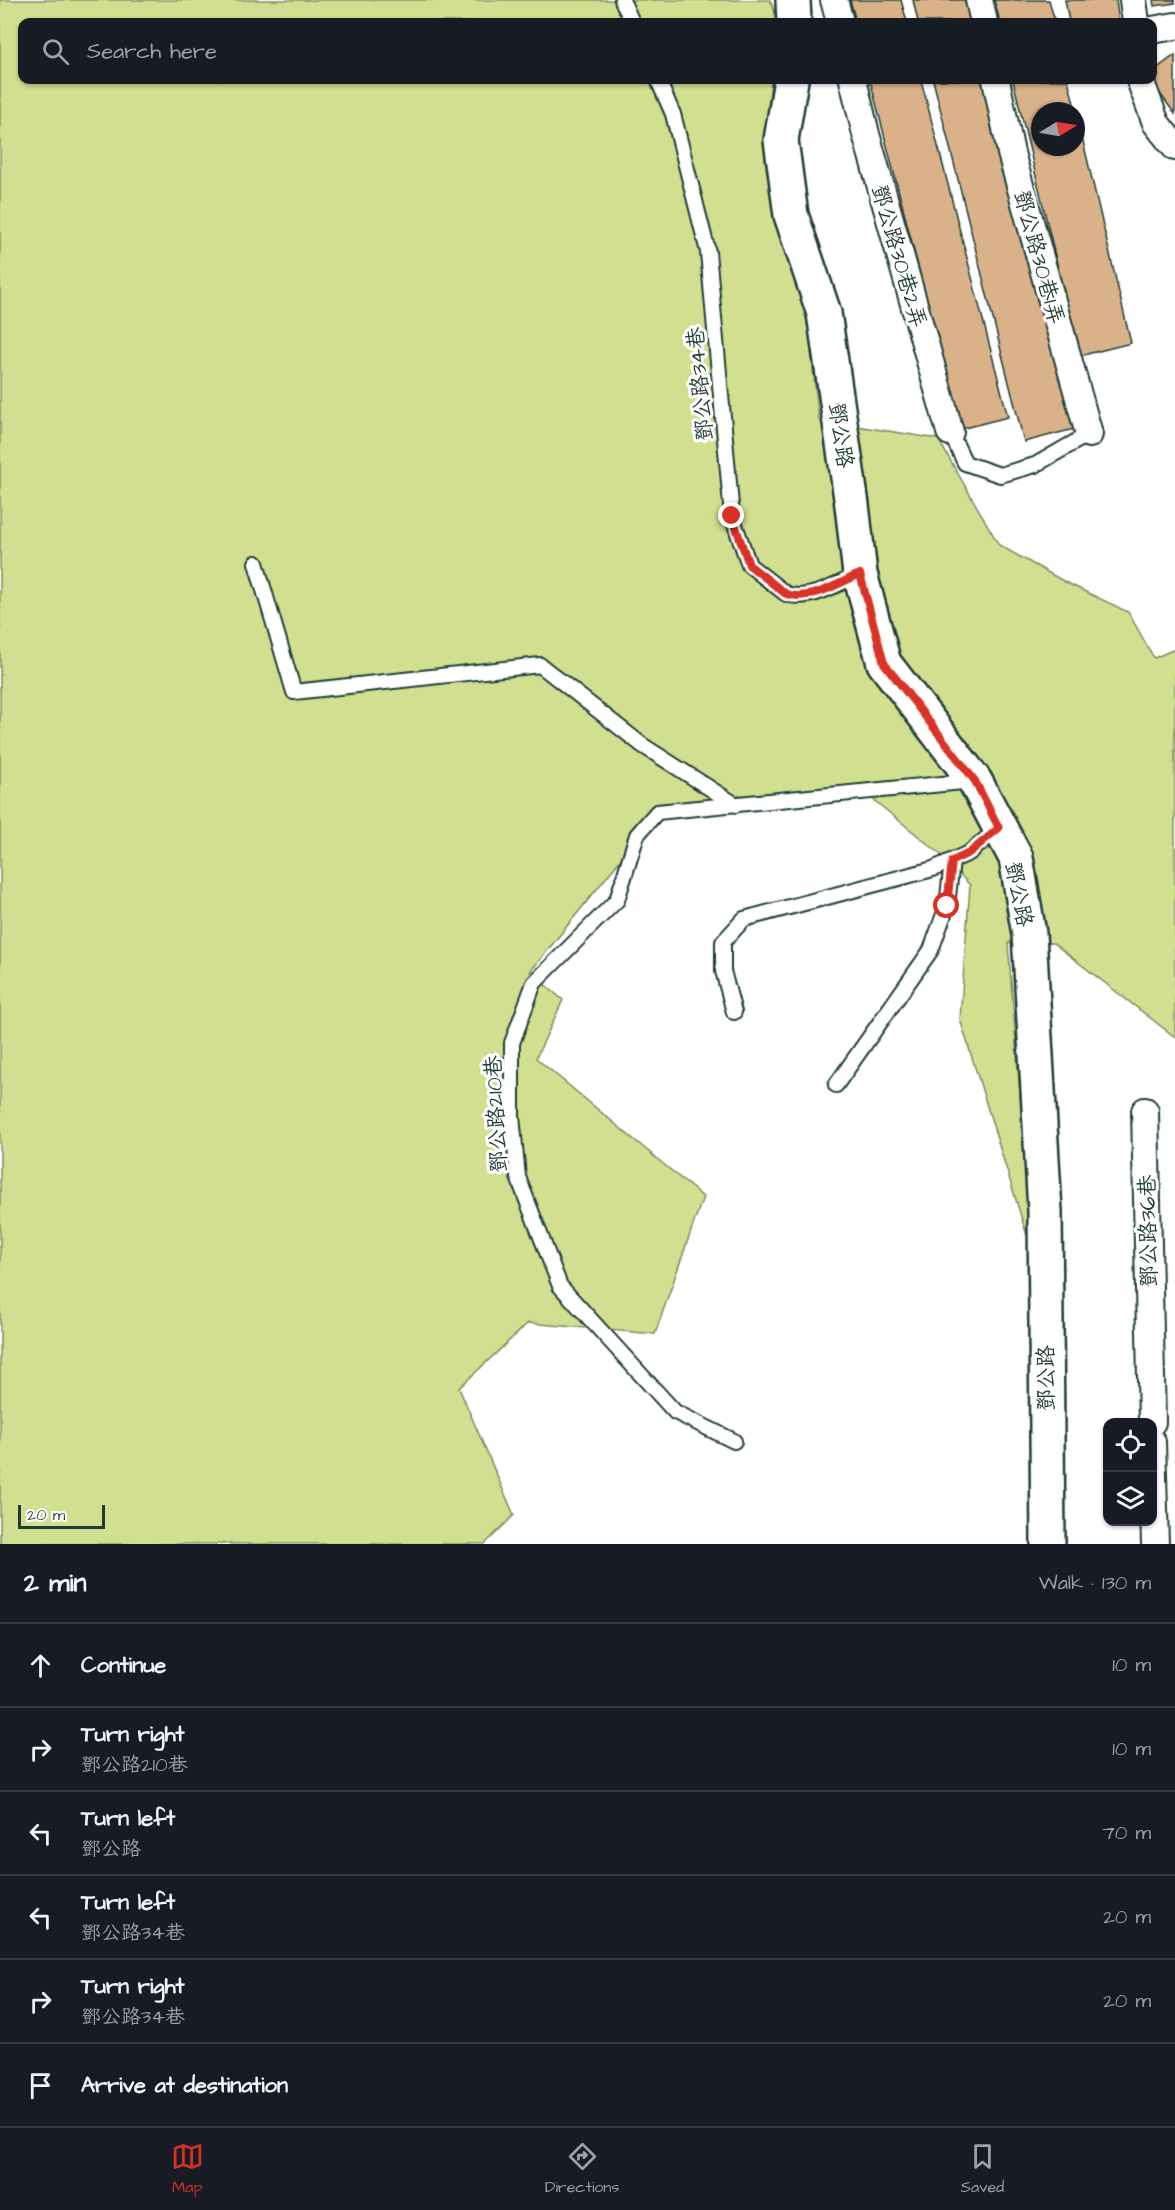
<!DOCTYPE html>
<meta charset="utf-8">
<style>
:root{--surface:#171b24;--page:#242831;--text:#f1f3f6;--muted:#9ea1a6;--line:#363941;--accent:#d93025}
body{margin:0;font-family:"Architects Daughter","LXGW WenKai TC",sans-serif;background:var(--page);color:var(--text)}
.controls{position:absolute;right:18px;bottom:18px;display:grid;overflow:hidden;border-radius:12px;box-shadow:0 2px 4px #0004}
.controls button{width:54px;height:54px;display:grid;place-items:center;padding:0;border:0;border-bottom:2px solid var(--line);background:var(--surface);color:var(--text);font:30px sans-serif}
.compass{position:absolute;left:1031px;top:102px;width:54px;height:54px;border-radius:50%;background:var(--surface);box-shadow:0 2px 4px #0004;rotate:79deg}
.scale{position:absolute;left:18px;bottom:15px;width:87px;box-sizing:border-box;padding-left:6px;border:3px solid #1f3d34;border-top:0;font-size:16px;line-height:21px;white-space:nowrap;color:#1f3d34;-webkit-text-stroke:4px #fff;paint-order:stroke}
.stop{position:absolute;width:18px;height:18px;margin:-14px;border:4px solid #d93025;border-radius:50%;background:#fff}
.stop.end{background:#d93025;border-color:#fff;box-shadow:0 2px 6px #0008}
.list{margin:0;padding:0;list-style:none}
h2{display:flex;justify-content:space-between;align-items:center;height:78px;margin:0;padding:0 24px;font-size:26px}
h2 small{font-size:20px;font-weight:400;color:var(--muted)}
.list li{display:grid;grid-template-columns:39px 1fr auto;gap:18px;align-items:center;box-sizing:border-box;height:84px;padding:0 24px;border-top:2px solid var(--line)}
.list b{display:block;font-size:22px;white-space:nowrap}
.list p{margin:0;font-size:20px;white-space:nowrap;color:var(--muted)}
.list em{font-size:20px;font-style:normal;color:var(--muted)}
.icon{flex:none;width:33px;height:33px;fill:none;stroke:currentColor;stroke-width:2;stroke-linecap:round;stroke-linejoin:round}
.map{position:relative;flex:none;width:1175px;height:1544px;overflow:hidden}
.search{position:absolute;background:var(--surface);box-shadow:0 2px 4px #0004;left:18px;right:18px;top:18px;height:66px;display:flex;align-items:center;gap:15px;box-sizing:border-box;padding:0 21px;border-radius:12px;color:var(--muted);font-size:22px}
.sheet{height:582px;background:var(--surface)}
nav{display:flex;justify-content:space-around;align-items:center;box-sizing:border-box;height:84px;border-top:2px solid var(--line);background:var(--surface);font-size:16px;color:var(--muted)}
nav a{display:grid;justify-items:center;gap:3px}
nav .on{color:var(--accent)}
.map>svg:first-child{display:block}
</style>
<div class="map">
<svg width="1175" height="1544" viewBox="0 0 1175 1544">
<rect width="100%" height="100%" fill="#fff"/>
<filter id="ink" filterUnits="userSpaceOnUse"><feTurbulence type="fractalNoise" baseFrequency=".0167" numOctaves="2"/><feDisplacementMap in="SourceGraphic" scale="12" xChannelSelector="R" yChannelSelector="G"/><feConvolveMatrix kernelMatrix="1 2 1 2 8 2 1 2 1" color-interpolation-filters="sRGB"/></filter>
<g filter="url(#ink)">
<path fill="#d2de90" stroke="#788e62" stroke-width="1.5" d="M 0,0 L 770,0 L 777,17 L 777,22 L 22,22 L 22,80 L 771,80 L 764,146 L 808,326 L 819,420 L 938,439 L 999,545 L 1065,582 L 1128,612 L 1154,658 L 1175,649 L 1175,1037 L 1053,943 L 1008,943 L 1033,1255 L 960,1019 L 970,885 L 938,852 L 871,798 L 655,817 L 530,972 L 563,1000 L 536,1058 L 703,1197 L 655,1334 L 528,1323 L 459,1388 L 514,1515 L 485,1544 L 0,1544 Z"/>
<path fill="#d9b28a" stroke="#1f3d34" stroke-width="1.5" d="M 850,0 L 901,0 L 907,22 L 856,22 Z
M 913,0 L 966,0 L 972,22 L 918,22 Z
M 994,0 L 1049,0 L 1055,22 L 1000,22 Z
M 1065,0 L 1116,0 L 1119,22 L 1069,22 Z
M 1153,0 L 1175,0 L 1175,3 L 1154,6 Z
M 1175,55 L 1175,114 L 1150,80 L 1152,80 L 1152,72 Z
M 870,80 L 921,80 L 1008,417 L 960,429 Z
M 933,80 L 986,80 L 1074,429 L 1024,442 Z
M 1013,80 L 1068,80 L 1076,111 L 1040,111 L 1040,147 L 1076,147 L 1076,112 L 1131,343 L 1079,356 Z"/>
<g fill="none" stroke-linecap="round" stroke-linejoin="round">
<defs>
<path id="lane" d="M 622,0 L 632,22
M 658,80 L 673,114 L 708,252 L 732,516 L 749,565 L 786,594 C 810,602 838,583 860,574
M 950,432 L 965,463 L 1000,475 L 1035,465 L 1089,434
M 256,563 L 294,692 L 540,665 L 642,745 L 736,805
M 734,1012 L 723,971 L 723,942 L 744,919 L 933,869 L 969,853 L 999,828
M 836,1085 L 931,950 L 947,906 L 952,861
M 734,1441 L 675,1412 L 560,1286 L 518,1177 L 512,1116 L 512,1043 L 534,983 L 617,900 L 637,835 L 657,812 L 973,781"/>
<path id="street" d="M 834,0 L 840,22
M 979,0 L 984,22
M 1133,0 L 1136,22
M 1152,30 L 1175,26
M 853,80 L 866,134 L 950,432
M 996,80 L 1011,153 L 1089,434
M 1140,80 L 1156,123 L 1175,147
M 1145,1111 L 1152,1422
M 1152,1442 L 1155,1544"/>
<path id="secondary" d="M 793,0 L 794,22
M 791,80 L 781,140 L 791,215 L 824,313 L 852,505 L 860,574 L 884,663 L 975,781 L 1016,858 L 1029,934 L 1045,1211 L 1048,1544"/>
</defs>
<use href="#lane" stroke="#1f3d34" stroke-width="18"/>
<use href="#street" stroke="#1f3d34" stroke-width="30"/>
<use href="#secondary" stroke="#1f3d34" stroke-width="38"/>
<use href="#lane" stroke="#fff" stroke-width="14"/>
<use href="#street" stroke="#fff" stroke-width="26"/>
<use href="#secondary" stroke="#fff" stroke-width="33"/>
</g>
</g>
<g fill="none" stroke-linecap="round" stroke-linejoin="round" filter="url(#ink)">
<path stroke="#d93025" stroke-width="8" d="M 732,516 L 749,565 L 786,594 C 810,602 838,583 860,574 L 884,663 L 975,781 L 999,828 L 969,853 L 952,861 L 947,906"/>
</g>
<g text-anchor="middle" stroke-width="6" stroke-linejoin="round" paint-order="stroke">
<g font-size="22" fill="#1f3d34" stroke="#fff">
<text transform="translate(900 256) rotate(74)" y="8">鄧公路30巷2弄</text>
<text transform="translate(1040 257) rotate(75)" y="8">鄧公路30巷1弄</text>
<text transform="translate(699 384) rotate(-95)" y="8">鄧公路34巷</text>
<text transform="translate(842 435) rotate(82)" y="8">鄧公路</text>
<text transform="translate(1020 894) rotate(79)" y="8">鄧公路</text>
<text transform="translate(495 1114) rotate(-93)" y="8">鄧公路210巷</text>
<text transform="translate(1147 1231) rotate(-91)" y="8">鄧公路36巷</text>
<text transform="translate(1045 1378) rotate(-90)" y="8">鄧公路</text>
</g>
</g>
</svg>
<div class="controls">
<button><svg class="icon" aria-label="locate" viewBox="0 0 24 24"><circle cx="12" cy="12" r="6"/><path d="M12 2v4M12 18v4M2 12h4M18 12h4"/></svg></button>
<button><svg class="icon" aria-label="layers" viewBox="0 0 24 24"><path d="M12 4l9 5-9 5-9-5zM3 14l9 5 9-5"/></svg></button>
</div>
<svg class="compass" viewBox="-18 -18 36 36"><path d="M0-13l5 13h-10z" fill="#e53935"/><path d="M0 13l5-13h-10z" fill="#9ea1a6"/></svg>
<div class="scale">20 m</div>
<div class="stop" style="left:947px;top:906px"></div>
<div class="stop end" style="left:732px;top:516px"></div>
<div class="search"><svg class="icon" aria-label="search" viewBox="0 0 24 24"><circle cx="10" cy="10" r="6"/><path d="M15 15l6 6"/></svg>Search here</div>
</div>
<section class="sheet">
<h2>2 min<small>Walk · 130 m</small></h2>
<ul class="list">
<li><svg class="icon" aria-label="ahead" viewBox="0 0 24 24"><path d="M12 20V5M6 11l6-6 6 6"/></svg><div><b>Continue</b></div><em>10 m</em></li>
<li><svg class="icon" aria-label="right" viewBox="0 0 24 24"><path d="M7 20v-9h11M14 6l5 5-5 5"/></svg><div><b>Turn right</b><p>鄧公路210巷</p></div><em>10 m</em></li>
<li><svg class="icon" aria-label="left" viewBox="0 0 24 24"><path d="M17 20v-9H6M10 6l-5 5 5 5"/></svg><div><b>Turn left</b><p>鄧公路</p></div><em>70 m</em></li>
<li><svg class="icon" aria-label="left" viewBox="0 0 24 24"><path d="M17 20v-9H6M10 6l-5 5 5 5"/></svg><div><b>Turn left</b><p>鄧公路34巷</p></div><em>20 m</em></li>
<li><svg class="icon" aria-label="right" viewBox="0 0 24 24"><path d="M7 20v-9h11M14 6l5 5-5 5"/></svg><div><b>Turn right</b><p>鄧公路34巷</p></div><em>20 m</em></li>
<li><svg class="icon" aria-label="arrive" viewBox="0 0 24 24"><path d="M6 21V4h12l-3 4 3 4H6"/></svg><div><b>Arrive at destination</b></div></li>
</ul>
</section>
<nav>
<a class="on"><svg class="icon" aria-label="map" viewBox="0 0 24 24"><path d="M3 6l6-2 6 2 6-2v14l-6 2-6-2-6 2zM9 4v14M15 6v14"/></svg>Map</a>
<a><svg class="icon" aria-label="directions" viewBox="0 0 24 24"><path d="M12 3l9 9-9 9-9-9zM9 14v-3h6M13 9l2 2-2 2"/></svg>Directions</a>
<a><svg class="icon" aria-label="saved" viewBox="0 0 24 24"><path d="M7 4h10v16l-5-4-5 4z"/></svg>Saved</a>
</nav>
